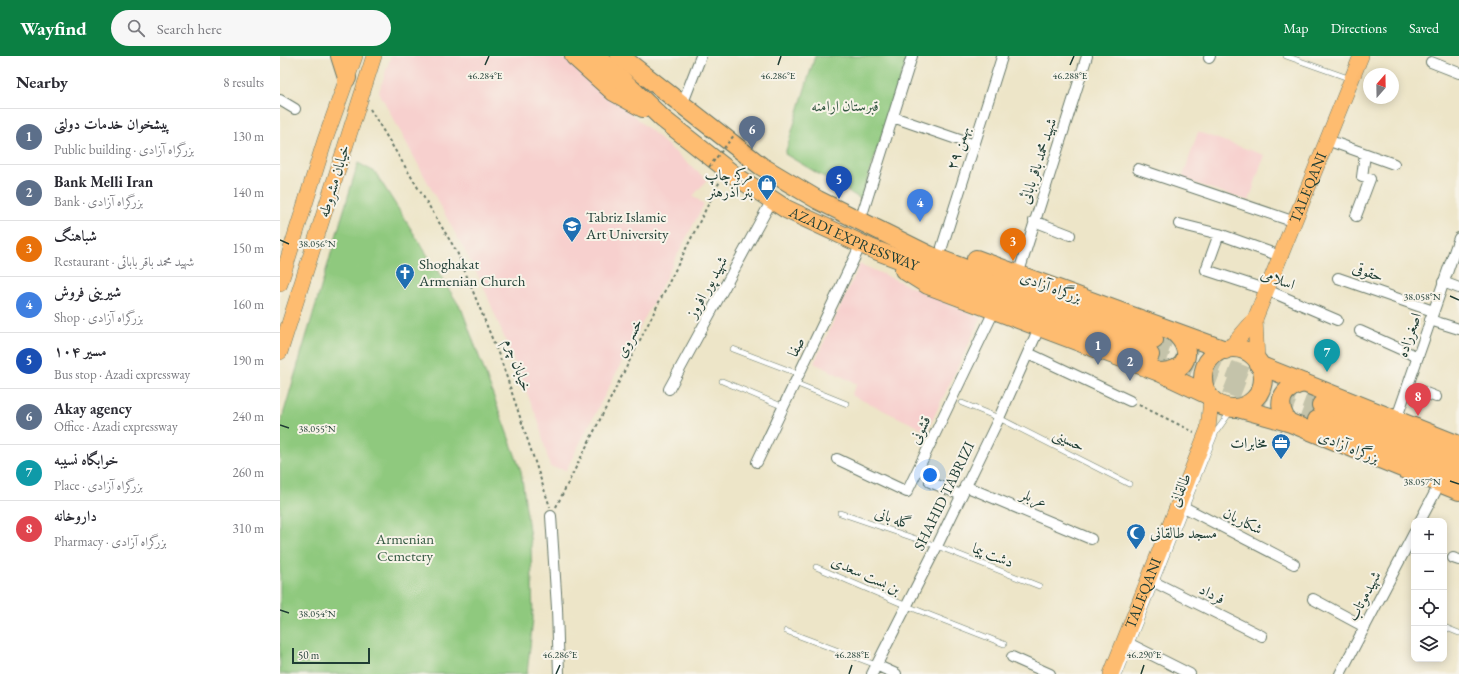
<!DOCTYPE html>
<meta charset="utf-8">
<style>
:root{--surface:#fff;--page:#f7f7f7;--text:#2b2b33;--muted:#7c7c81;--line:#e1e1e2;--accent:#0b8043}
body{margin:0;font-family:"EB Garamond",Amiri,serif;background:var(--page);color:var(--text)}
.controls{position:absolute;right:12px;bottom:12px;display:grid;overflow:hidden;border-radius:8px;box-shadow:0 2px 10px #0003}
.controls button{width:36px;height:36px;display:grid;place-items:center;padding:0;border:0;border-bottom:1px solid var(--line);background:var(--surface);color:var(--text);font:20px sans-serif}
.compass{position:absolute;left:1083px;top:12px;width:36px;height:36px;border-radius:50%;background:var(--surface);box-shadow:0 2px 10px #0003;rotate:20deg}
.scale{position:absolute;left:12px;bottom:10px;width:78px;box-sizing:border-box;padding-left:4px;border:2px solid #1f3d34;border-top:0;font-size:11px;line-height:14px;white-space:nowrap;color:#1f3d34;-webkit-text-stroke:3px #f7f3e8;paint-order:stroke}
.you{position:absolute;left:650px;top:419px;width:14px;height:14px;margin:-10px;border:3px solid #fff;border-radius:50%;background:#1a73e8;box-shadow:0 0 0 6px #1a73e833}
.badge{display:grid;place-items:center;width:26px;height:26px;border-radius:50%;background:var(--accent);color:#fff;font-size:13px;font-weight:700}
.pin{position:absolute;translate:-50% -33px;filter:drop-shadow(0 1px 2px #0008)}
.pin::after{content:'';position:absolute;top:21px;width:14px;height:12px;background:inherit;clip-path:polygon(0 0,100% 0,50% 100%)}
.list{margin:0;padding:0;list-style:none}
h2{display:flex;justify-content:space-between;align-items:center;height:52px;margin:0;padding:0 16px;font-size:17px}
h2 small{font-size:13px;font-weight:400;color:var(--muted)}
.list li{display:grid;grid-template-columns:26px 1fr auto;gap:12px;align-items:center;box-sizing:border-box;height:56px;padding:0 16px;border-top:1px solid var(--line)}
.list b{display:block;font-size:15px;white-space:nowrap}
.list p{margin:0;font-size:13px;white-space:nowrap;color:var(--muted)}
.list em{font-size:13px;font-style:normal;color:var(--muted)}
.icon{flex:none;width:22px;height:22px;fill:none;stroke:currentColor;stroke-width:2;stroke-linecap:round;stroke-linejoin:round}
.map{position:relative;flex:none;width:1179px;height:618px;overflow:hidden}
header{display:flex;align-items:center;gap:24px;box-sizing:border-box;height:56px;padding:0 20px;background:var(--accent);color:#fff}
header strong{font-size:19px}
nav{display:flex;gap:22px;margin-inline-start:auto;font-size:14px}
.search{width:280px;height:36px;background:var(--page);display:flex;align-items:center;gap:10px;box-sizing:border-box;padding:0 14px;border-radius:22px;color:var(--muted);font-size:15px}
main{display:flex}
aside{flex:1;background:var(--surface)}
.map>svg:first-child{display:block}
</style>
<header>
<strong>Wayfind</strong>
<div class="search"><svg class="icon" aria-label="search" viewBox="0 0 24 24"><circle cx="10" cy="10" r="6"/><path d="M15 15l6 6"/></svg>Search here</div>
<nav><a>Map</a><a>Directions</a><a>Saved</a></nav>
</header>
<main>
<aside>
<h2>Nearby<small>8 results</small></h2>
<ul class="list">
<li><span class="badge" style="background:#5c6f8a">1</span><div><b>پیشخوان خدمات دولتی</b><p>Public building · بزرگراه آزادی</p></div><em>130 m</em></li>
<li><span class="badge" style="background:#5c6f8a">2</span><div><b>Bank Melli Iran</b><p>Bank · بزرگراه آزادی</p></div><em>140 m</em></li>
<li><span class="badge" style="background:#e8710a">3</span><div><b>شباهنگ</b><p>Restaurant · شهید محمد باقر بابائی</p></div><em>150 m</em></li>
<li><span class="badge" style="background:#3f7fe0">4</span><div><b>شیرینی فروش</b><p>Shop · بزرگراه آزادی</p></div><em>160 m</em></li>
<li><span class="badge" style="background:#1a4fb4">5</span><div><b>مسیر ۱۰۴</b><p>Bus stop · Azadi expressway</p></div><em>190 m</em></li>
<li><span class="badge" style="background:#5c6f8a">6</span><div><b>Akay agency</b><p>Office · Azadi expressway</p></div><em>240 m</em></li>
<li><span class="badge" style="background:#0f9aa8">7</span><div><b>خوابگاه نسیبه</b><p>Place · بزرگراه آزادی</p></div><em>260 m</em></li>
<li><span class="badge" style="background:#e0444e">8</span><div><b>داروخانه</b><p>Pharmacy · بزرگراه آزادی</p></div><em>310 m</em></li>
</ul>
</aside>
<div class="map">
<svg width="1179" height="618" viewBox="0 0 1179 618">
<rect width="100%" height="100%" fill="#f7f3e8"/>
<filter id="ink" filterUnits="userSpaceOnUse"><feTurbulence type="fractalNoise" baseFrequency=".025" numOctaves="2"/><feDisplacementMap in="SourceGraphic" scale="8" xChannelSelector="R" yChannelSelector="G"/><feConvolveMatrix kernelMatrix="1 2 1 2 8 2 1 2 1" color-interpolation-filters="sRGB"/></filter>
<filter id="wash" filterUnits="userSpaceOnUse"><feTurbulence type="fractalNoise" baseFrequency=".012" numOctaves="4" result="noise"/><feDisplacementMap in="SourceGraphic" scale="16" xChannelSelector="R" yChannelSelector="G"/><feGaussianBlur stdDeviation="0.9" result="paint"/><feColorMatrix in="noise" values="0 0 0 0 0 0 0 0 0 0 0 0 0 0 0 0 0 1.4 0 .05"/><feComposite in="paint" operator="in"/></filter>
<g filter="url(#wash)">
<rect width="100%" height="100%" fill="#ede5c8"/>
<path fill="#f7d0ce" d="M 111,0 L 285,0 L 427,124 L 413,140 L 424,148 L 286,414 L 270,411 L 258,364 L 202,227 L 99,36 Z
M 918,76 L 984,99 L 969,145 L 902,123 Z
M 580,208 L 701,262 L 647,375 L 571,339 L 577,328 L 534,307 Z"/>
<path fill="#8fc97e" stroke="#578359" d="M 535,0 L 628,0 L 581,143 L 505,98 Z
M 78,107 L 95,116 L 182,254 L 241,415 L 251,489 L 253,563 L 247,618 L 0,618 L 0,369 Z"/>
</g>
<g filter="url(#ink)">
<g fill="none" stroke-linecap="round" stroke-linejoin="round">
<path stroke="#c4c3aa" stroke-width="18" stroke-dasharray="18 9" stroke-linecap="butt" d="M 874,284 L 1041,349
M 870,299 L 1037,364"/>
<defs>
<path id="lane" d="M 1006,0 L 1071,23
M 453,293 L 519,318
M 442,325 L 504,351
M 515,327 L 567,348
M 682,347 L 719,362 L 849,428
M 560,457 L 657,490 L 759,530
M 536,511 L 627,550 L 724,588
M 1164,571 L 1179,577
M 506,575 L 596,609
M 839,618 L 936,376 L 953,352"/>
<path id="street" d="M 929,2 L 930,0
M 1151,6 L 1179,17
M 0,44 L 15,53
M 402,49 L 421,0
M 613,61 L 694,89
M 1047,84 L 1114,108
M 858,113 L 1015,166
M 1076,160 L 1090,123 L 1082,121 L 1085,98
M 580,165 L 632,0
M 754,165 L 790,179
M 899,168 L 939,178 L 992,197
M 939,178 L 926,214 L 987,234 L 1057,264
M 662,191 L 722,1
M 738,219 L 807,0
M 1058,222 L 1153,255
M 1163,226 L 1179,232
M 1150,264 L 1179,273
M 1080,275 L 1138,301
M 748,297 L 850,345
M 1128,330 L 1156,341
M 389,333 L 492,144
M 1116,364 L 1179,182
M 557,403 L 627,436 L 714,255
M 477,406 L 581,188
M 650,426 L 681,439
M 685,430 L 811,483
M 898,448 L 1014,508
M 271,460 L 277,552 L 279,618
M 1140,465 L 1160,427
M 1173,502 L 1179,504
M 868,523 L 982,580
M 1033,543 L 1085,571
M 844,585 L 910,618
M 732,601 L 770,618
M 596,609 L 616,618
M 592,618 L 657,490 L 719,362 L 759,272
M 1060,618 L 1134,477"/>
<g id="primary">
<path d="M 0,228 L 45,84 L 75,0"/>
<path d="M 975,263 L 977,304"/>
<path id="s1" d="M 950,292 L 975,263 L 1081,0"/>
<path d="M 0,296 L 94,0"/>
<path id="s2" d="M 831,618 L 928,373 L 931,343"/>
</g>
<g id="highway">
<path d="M 60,0 L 67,22"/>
<path d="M 294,0 L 334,36 L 363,52"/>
<path id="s3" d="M 317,0 L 383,63 L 454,119 L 506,153 L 590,192 L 870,299"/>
<path d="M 340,0 L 481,110 L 538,144 L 649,199 L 874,284"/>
<path d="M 696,203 L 945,294"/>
<path d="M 624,214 L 648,229 L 879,316 L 928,339"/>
<circle cx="953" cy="322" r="30"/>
<path d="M 979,309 L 1179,389"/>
<path d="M 879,316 C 907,316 915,296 895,277"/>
<path d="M 1041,349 L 1179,403"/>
<path d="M 958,352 L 1008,366 L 1179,435"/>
<path d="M 1037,364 L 1179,420"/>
<path d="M 1008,366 C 995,347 1001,332 1024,327"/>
</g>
</defs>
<use href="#lane" stroke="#677868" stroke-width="6"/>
<use href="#street" stroke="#677868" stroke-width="12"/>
<use href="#primary" stroke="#677868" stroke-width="16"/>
<use href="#highway" stroke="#677868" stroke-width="20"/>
<path stroke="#677868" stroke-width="2" stroke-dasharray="3 3" stroke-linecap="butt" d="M 90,53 L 177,196 L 222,307 L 270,451
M 859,349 L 914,376
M 276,451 L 440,125"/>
<use href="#lane" stroke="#fff" stroke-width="5"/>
<use href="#street" stroke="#fff" stroke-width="10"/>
<use href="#primary" stroke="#febc70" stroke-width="15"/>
<use href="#highway" stroke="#febc70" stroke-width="18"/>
<path stroke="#677868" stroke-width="2" stroke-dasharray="3 3" stroke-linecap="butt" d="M 429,111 L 455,78"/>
</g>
</g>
<path fill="none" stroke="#1f3d34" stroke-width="1.5" d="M 205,9 L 209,0M 498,9 L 501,0M 790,9 L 794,0M 0,184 L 9,188M 1170,240 L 1179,244M 0,369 L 9,372M 1170,425 L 1179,428M 0,554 L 9,557M 276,618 L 280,609M 569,618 L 572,609M 861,618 L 864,609"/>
<defs>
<symbol id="shop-pin" viewBox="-11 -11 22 30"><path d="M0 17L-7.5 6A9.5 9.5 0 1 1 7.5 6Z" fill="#1f6fb2" stroke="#f7f3e8"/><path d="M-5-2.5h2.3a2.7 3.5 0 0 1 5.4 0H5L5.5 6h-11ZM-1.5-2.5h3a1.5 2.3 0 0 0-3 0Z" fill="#fff"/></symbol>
<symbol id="university-pin" viewBox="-11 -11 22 30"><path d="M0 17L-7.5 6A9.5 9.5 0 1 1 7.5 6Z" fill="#1f6fb2" stroke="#f7f3e8"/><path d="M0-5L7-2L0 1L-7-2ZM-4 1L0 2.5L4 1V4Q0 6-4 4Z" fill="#fff"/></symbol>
<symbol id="church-pin" viewBox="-11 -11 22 30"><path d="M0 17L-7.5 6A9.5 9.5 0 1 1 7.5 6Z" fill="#1f6fb2" stroke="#f7f3e8"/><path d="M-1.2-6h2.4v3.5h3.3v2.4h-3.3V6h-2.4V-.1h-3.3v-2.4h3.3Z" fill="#fff"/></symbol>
<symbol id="office-pin" viewBox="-11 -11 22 30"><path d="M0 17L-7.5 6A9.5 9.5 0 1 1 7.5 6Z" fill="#1f6fb2" stroke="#f7f3e8"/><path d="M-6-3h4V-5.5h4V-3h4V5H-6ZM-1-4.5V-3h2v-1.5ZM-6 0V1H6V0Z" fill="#fff"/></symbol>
<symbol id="mosque-pin" viewBox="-11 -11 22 30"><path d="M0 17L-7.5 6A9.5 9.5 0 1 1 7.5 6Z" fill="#1f6fb2" stroke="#f7f3e8"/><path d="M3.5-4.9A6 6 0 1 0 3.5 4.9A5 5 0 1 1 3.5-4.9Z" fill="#fff"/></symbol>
</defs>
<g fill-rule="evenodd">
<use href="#shop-pin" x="476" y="117" width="22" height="30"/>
<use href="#university-pin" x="281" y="159" width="22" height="30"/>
<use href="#church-pin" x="114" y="206" width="22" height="30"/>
<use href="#office-pin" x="990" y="376" width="22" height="30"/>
<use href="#mosque-pin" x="845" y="466" width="22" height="30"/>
</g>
<g text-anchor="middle" stroke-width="4" stroke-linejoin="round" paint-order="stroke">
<g font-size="15" fill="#355943" stroke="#f7f3e8">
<text x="565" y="55">قبرستان ارامنه</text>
<text x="125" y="488">Armenian<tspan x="125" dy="17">Cemetery</tspan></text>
</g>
<g font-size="15" fill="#1f3d34" stroke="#f7f3e8">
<text transform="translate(678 92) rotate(-72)" y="5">۲۹ بهمن</text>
<text transform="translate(758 105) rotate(-72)" y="5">شهید محمد باقر بابائی</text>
<text transform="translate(54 125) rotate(-73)" y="5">خیابان مشروطه</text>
<text dy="5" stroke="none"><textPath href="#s1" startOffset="180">TALEQANI</textPath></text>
<text dy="5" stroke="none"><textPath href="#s3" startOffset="318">AZADI EXPRESSWAY</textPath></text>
<text transform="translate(1088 216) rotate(19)" y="5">حقوقی</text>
<text transform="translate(998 223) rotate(21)" y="5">اسلامی</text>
<text transform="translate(427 231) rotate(-61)" y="5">شهید پور افروز</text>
<text transform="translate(771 231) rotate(20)" y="5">بزرگراه آزادی</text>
<text transform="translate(1129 279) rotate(-71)" y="5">اصغرزاده</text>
<text transform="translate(349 282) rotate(-63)" y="5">خسروی</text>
<text transform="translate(516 291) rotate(-64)" y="5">صفا</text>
<text transform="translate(238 309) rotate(70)" y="5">خیابان چرم</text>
<text transform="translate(640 374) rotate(-64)" y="5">قشونی</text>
<text transform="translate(789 384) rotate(27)" y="5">حسینی</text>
<text transform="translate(1069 391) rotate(22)" y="5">بزرگراه آزادی</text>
<text transform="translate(900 434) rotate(-68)" y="5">طالقانی</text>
<text transform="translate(664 440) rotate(-64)" y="5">SHAHID TABRIZI</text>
<text transform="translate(754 442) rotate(23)" y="5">عربلر</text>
<text transform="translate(613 462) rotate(19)" y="5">گله بانی</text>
<text transform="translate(963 465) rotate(27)" y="5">شکاریان</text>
<text transform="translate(713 499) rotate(22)" y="5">دشت پیما</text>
<text transform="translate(586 519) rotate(24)" y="5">بن بست سعدی</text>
<text dy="5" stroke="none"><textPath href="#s2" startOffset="87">TALEQANI</textPath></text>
<text transform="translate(932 538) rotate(27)" y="5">فرداد</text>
<text transform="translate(1084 540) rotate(-62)" y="5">شهیدموتاب</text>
</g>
<g font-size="15" fill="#1f3d34" stroke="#f7f3e8" text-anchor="start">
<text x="473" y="124" text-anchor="end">مرکز چاپ<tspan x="473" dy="17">بنر آذرهنر</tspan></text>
<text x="306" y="166">Tabriz Islamic<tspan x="306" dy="17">Art University</tspan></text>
<text x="139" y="213">Shoghakat<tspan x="139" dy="17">Armenian Church</tspan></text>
<text x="987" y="392" text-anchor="end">مخابرات</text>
<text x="870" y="482">مسجد طالقانی</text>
</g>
</g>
<g font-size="10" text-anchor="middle" fill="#1f3d34" stroke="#f7f3e8" stroke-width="4" stroke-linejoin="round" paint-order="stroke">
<text x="205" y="23">46.284°E</text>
<text x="498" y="23">46.286°E</text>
<text x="790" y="23">46.288°E</text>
<text x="37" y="191">38.056°N</text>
<text x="1142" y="244">38.058°N</text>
<text x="37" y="376">38.055°N</text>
<text x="1142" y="429">38.057°N</text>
<text x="37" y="561">38.054°N</text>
<text x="280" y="602">46.286°E</text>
<text x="572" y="602">46.288°E</text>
<text x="864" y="602">46.290°E</text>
</g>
</svg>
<div class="controls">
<button>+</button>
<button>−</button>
<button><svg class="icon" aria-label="locate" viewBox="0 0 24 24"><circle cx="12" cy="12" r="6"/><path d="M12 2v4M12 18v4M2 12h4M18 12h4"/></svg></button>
<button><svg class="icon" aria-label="layers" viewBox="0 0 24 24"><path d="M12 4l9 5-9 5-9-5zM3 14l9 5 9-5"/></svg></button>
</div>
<svg class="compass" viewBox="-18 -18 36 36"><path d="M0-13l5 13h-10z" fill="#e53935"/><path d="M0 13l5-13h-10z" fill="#7c7c81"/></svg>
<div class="scale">50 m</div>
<div class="you"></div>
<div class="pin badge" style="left:818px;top:309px;background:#5c6f8a">1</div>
<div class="pin badge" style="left:850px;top:325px;background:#5c6f8a">2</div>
<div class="pin badge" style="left:733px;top:205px;background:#e8710a">3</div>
<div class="pin badge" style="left:640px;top:166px;background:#3f7fe0">4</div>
<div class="pin badge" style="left:559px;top:143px;background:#1a4fb4">5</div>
<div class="pin badge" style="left:472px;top:93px;background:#5c6f8a">6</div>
<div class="pin badge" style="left:1047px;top:316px;background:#0f9aa8">7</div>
<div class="pin badge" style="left:1138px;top:360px;background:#e0444e">8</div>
</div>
</main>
